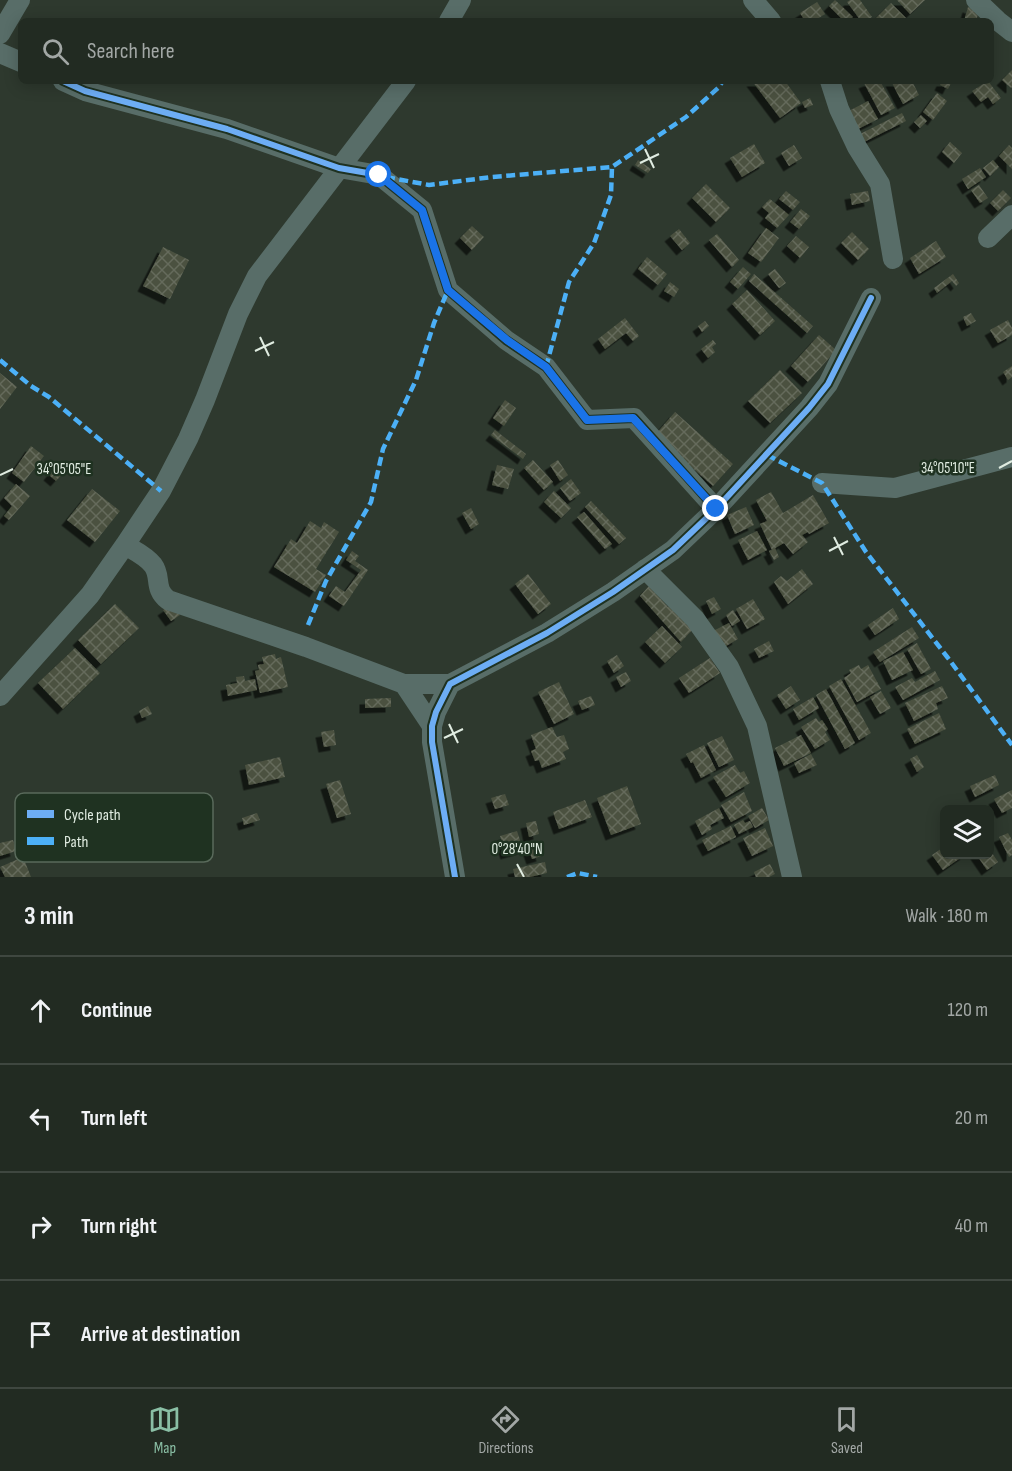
<!DOCTYPE html>
<meta charset="utf-8">
<style>
:root{--surface:#222b22;--page:#2e372f;--text:#f1f3f6;--muted:#a2a7a5;--line:#3f4740;--accent:#8abfa5}
body{margin:0;font-family:"Sofia Sans Condensed",sans-serif;background:var(--page);color:var(--text)}
.controls{position:absolute;right:18px;bottom:18px;display:grid;overflow:hidden;border-radius:9px;box-shadow:0 3px 15px #0003}
.controls button{width:54px;height:54px;display:grid;place-items:center;padding:0;border:0;border-bottom:2px solid var(--line);background:var(--surface);color:var(--text);font:30px sans-serif}
.stop{position:absolute;width:18px;height:18px;margin:-14px;border:4px solid #1a73e8;border-radius:50%;background:#fff}
.stop.end{background:#1a73e8;border-color:#fff;box-shadow:0 2px 6px #0008}
.list{margin:0;padding:0;list-style:none}
h2{display:flex;justify-content:space-between;align-items:center;height:78px;margin:0;padding:0 24px;font-size:26px}
h2 small{font-size:20px;font-weight:400;color:var(--muted)}
.list li{display:grid;grid-template-columns:39px 1fr auto;gap:18px;align-items:center;box-sizing:border-box;height:108px;padding:0 24px;border-top:2px solid var(--line)}
.list b{display:block;font-size:22px;white-space:nowrap}
.list em{font-size:20px;font-style:normal;color:var(--muted)}
.icon{flex:none;width:33px;height:33px;fill:none;stroke:currentColor;stroke-width:2;stroke-linecap:round;stroke-linejoin:round}
.map{position:relative;flex:none;width:1012px;height:877px;overflow:hidden}
.search{position:absolute;background:var(--surface);box-shadow:0 3px 15px #0003;left:18px;right:18px;top:18px;height:66px;display:flex;align-items:center;gap:15px;box-sizing:border-box;padding:0 21px;border-radius:9px;color:var(--muted);font-size:22px}
.sheet{height:510px;background:var(--surface)}
nav{display:flex;justify-content:space-around;align-items:center;box-sizing:border-box;height:84px;border-top:2px solid var(--line);background:var(--surface);font-size:16px;color:var(--muted)}
nav a{display:grid;justify-items:center;gap:3px}
nav .on{color:var(--accent)}
.map>svg:first-child{display:block}
</style>
<div class="map">
<svg width="1012" height="877" viewBox="0 0 1012 877">
<defs>
<pattern id="building-cross-hatch" width="8" height="8" patternUnits="userSpaceOnUse" patternTransform="scale(1.5)"><rect width="8" height="8" fill="#4b5140"/><path d="M0 0l8 8M0 8l8-8" fill="none" stroke="#656a5b"/></pattern>
<filter id="shadow"><feDropShadow dx="-5.5" dy="5.5" stdDeviation="0" flood-color="#0009"/></filter>
</defs>
<rect width="100%" height="100%" fill="#2e392e"/>
<path fill="url(#building-cross-hatch)" filter="url(#shadow)" d="M 835,0 L 853,17 L 848,21 L 844,21 L 829,6 Z
M 850,0 L 860,0 L 872,17 L 866,21 L 861,21 L 847,2 Z
M 897,0 L 925,0 L 910,14 Z
M 817,2 L 825,14 L 814,21 L 805,21 L 800,13 Z
M 891,3 L 906,18 L 902,21 L 873,21 Z
M 968,7 L 979,11 L 976,21 L 964,21 Z
M 1012,70 L 1012,87 L 1011,88 L 1002,80 Z
M 752,81 L 785,81 L 801,103 L 780,118 Z
M 869,81 L 880,81 L 895,108 L 881,115 L 864,83 Z
M 891,81 L 912,81 L 919,95 L 903,104 Z
M 942,81 L 952,81 L 948,89 L 940,85 Z
M 988,81 L 1001,98 L 993,104 L 988,97 L 981,102 L 972,91 Z
M 937,93 L 947,101 L 933,120 L 923,112 Z
M 810,98 L 813,105 L 805,108 L 802,102 Z
M 868,101 L 878,119 L 854,131 L 845,113 Z
M 902,113 L 906,121 L 862,143 L 858,135 Z
M 921,115 L 927,121 L 920,128 L 914,122 Z
M 950,142 L 962,153 L 954,163 L 942,152 Z
M 754,144 L 765,163 L 742,177 L 730,158 Z
M 794,145 L 802,158 L 789,166 L 781,153 Z
M 1009,145 L 1012,148 L 1012,169 L 999,156 Z
M 638,160 L 651,169 L 648,173 L 635,165 Z
M 993,160 L 999,167 L 990,176 L 983,168 Z
M 980,168 L 986,177 L 968,189 L 962,179 Z
M 706,184 L 730,208 L 716,222 L 692,198 Z
M 979,185 L 988,198 L 980,203 L 971,190 Z
M 1003,190 L 1011,198 L 998,211 L 990,203 Z
M 786,191 L 800,202 L 793,210 L 779,199 Z
M 868,191 L 870,201 L 852,205 L 850,194 Z
M 770,199 L 789,215 L 777,228 L 765,218 L 769,213 L 762,207 Z
M 801,209 L 810,216 L 799,229 L 790,222 Z
M 472,226 L 484,237 L 472,250 L 460,238 Z
M 766,228 L 779,238 L 761,262 L 748,253 Z
M 679,229 L 690,243 L 682,250 L 670,236 Z
M 852,232 L 869,249 L 858,260 L 841,243 Z
M 717,234 L 739,260 L 732,267 L 709,240 Z
M 796,236 L 809,247 L 800,258 L 787,246 Z
M 936,241 L 946,257 L 919,274 L 910,258 Z
M 163,247 L 189,260 L 170,299 L 143,286 Z
M 647,257 L 667,274 L 658,285 L 638,269 Z
M 743,267 L 751,274 L 738,289 L 730,282 Z
M 775,269 L 786,283 L 779,288 L 768,274 Z
M 754,274 L 813,326 L 807,333 L 749,281 Z
M 953,274 L 959,283 L 956,286 L 952,281 L 937,293 L 934,288 Z
M 670,282 L 679,289 L 674,297 L 664,291 Z
M 747,290 L 775,321 L 760,335 L 732,304 Z
M 971,313 L 976,321 L 967,326 L 963,317 Z
M 625,318 L 639,336 L 633,341 L 626,333 L 605,349 L 598,339 Z
M 1008,320 L 1012,328 L 1012,335 L 998,343 L 990,330 Z
M 705,321 L 709,326 L 702,332 L 698,326 Z
M 819,335 L 836,350 L 808,382 L 791,366 Z
M 713,340 L 716,344 L 712,347 L 715,352 L 708,358 L 701,349 Z
M 1012,366 L 1012,377 L 1008,380 L 1003,372 Z
M 780,370 L 802,393 L 770,423 L 748,401 Z
M 0,373 L 17,387 L 0,409 Z
M 505,400 L 516,408 L 504,426 L 493,418 Z
M 675,412 L 733,464 L 713,486 L 655,435 Z
M 495,430 L 526,454 L 523,459 L 491,435 Z
M 31,446 L 44,456 L 24,482 L 12,473 Z
M 533,460 L 553,482 L 544,490 L 524,468 Z
M 558,460 L 568,475 L 560,481 L 550,465 Z
M 59,463 L 66,470 L 56,481 L 49,475 Z
M 497,465 L 514,469 L 508,489 L 492,485 Z
M 571,479 L 581,493 L 570,501 L 560,488 Z
M 16,484 L 30,496 L 9,520 L 4,516 L 12,506 L 4,498 Z
M 92,489 L 120,511 L 95,542 L 67,520 Z
M 554,491 L 571,508 L 561,518 L 544,502 Z
M 771,492 L 783,513 L 813,495 L 829,523 L 809,534 L 808,532 L 802,535 L 808,542 L 793,554 L 784,543 L 775,548 L 779,557 L 774,560 L 769,551 L 772,550 L 760,524 L 767,521 L 756,500 Z
M 591,501 L 626,538 L 619,544 L 585,507 Z
M 746,507 L 754,525 L 735,534 L 727,515 Z
M 471,508 L 479,524 L 471,529 L 462,513 Z
M 584,512 L 612,544 L 605,549 L 577,517 Z
M 310,521 L 321,528 L 324,522 L 339,532 L 316,569 L 326,575 L 315,592 L 274,567 L 291,539 L 297,543 Z
M 757,531 L 767,550 L 748,560 L 738,540 Z
M 352,551 L 359,556 L 355,561 L 368,570 L 344,606 L 329,596 L 336,586 L 345,592 L 361,570 L 346,560 Z
M 802,569 L 813,584 L 788,604 L 774,582 L 781,576 L 787,581 Z
M 528,574 L 551,604 L 538,614 L 515,584 Z
M 649,586 L 668,607 L 672,603 L 694,628 L 681,642 L 640,596 Z
M 714,597 L 721,609 L 712,614 L 706,601 Z
M 753,599 L 765,619 L 747,629 L 736,609 Z
M 115,604 L 139,628 L 101,664 L 78,640 Z
M 172,604 L 180,615 L 171,621 L 163,610 Z
M 893,608 L 899,619 L 875,635 L 868,625 Z
M 733,610 L 740,621 L 732,626 L 726,615 Z
M 729,623 L 738,639 L 721,649 L 711,632 Z
M 662,626 L 682,647 L 665,663 L 645,642 Z
M 912,627 L 919,638 L 880,662 L 873,652 Z
M 769,641 L 774,651 L 759,658 L 754,649 Z
M 917,643 L 931,669 L 921,674 L 907,649 Z
M 75,648 L 100,673 L 63,709 L 38,683 Z
M 903,652 L 913,670 L 892,680 L 883,661 Z
M 275,654 L 276,659 L 281,657 L 288,687 L 260,693 L 255,671 L 259,670 L 258,665 L 264,664 L 262,657 Z
M 617,655 L 624,666 L 614,673 L 607,661 Z
M 710,658 L 720,673 L 689,693 L 679,678 Z
M 859,665 L 861,669 L 868,665 L 881,689 L 857,702 L 844,678 L 851,673 L 849,670 Z
M 935,671 L 940,680 L 903,700 L 895,687 L 912,678 L 915,682 Z
M 626,672 L 631,681 L 621,687 L 616,677 Z
M 244,676 L 245,681 L 255,679 L 257,690 L 228,696 L 226,685 L 237,683 L 236,677 Z
M 841,679 L 871,733 L 859,740 L 829,686 Z
M 559,682 L 574,714 L 554,724 L 538,692 Z
M 791,686 L 800,700 L 786,709 L 777,695 Z
M 942,686 L 948,698 L 936,703 L 938,709 L 914,721 L 905,703 Z
M 826,689 L 855,743 L 845,749 L 816,695 Z
M 881,691 L 891,708 L 880,714 L 870,697 Z
M 591,696 L 595,705 L 582,710 L 578,701 Z
M 813,697 L 819,708 L 799,720 L 793,709 Z
M 391,698 L 391,707 L 365,708 L 365,699 Z
M 148,706 L 152,714 L 142,718 L 139,711 Z
M 939,713 L 946,729 L 915,744 L 907,729 Z
M 816,718 L 819,722 L 822,720 L 828,729 L 825,732 L 830,740 L 815,749 L 801,727 Z
M 552,727 L 557,737 L 564,735 L 569,749 L 563,752 L 566,759 L 542,768 L 539,760 L 535,761 L 531,751 L 536,749 L 531,735 Z
M 334,730 L 336,745 L 324,747 L 321,732 Z
M 801,735 L 811,753 L 784,766 L 775,748 Z
M 722,736 L 734,760 L 719,767 L 707,743 Z
M 704,745 L 716,770 L 701,778 L 693,762 L 691,763 L 686,754 Z
M 811,754 L 817,765 L 799,773 L 794,763 Z
M 917,755 L 924,767 L 917,772 L 910,759 Z
M 280,757 L 285,777 L 249,785 L 245,765 Z
M 735,765 L 740,773 L 744,771 L 750,783 L 726,797 L 713,777 Z
M 995,775 L 999,785 L 975,797 L 970,786 Z
M 340,780 L 351,814 L 337,818 L 326,784 Z
M 627,786 L 641,824 L 611,835 L 597,798 Z
M 1012,790 L 1012,808 L 1002,813 L 994,799 Z
M 744,792 L 752,811 L 731,822 L 721,805 Z
M 505,794 L 509,805 L 495,809 L 491,798 Z
M 585,800 L 592,817 L 559,829 L 553,812 Z
M 719,808 L 724,818 L 710,825 L 712,829 L 702,835 L 695,821 Z
M 762,808 L 769,820 L 755,828 L 748,816 Z
M 257,813 L 260,820 L 244,825 L 242,818 Z
M 743,820 L 745,823 L 750,821 L 753,827 L 739,834 L 734,825 Z
M 536,821 L 539,834 L 529,837 L 526,823 Z
M 731,826 L 736,837 L 708,851 L 702,840 Z
M 765,828 L 773,846 L 752,856 L 743,838 Z
M 517,831 L 523,849 L 506,854 L 500,836 Z
M 1008,833 L 1012,840 L 1012,855 L 1009,857 L 999,837 Z
M 13,840 L 16,851 L 0,856 L 0,843 Z
M 537,841 L 542,856 L 532,859 L 527,845 Z
M 944,847 L 944,854 L 966,854 L 943,870 L 932,855 Z
M 990,850 L 998,862 L 987,870 L 976,854 L 990,854 Z
M 23,857 L 31,877 L 5,877 L 0,867 Z
M 545,862 L 547,873 L 530,877 L 515,877 L 513,869 Z
M 770,864 L 775,874 L 769,877 L 756,877 L 754,872 Z"/>
<g fill="none" stroke-linecap="round" stroke-linejoin="round">
<path stroke="#586d68" stroke-width="20" d="M 753,0 L 771,21
M 976,0 L 998,21 L 1012,32
M 449,21 L 461,0
M 0,34 L 20,0
M 0,53 L 21,62
M 63,81 L 85,91 L 227,129 L 339,168 L 379,175 L 422,210 L 448,290 L 506,340 L 546,367 L 587,420 L 634,418 L 716,509
M 830,81 L 839,109 L 857,147 L 880,184 L 893,259
M 988,238 L 1012,215
M 822,483 L 895,488 L 1012,457
M 125,545 C 135,551 146,556 153,565 C 162,577 153,588 168,600 L 306,647 L 404,684 L 450,684
M 645,569 L 695,619 L 729,667 L 757,726 L 792,877
M 404,684 L 432,726
M 0,696 L 90,595 L 125,545 L 161,491 L 188,439 L 205,400 L 238,314 L 257,276 L 406,81
M 455,877 L 432,742 L 432,726 L 436,712 L 450,684 L 547,633 L 613,592 L 673,550 L 716,509 L 809,408 L 828,384 L 871,298"/>
<path stroke="#4cb0f7" stroke-width="4.5" stroke-dasharray="9 4.5" stroke-linecap="butt" d="M 767,21 L 768,19
M 386,177 L 429,185 L 492,177 L 612,167 L 686,117 L 718,88 L 723,81
M 0,360 L 31,386 L 49,397 L 161,491
M 546,367 L 569,282 L 594,243 L 611,195 L 612,167
M 767,455 L 822,483 L 866,552 L 948,658 L 1012,745
M 308,625 L 326,581 L 371,502 L 383,449 L 416,380 L 434,323 L 448,290
M 567,877 L 578,873 L 597,877"/>
<defs>
<path id="cycleway" d="M 63,81 L 85,91 L 227,129 L 339,168 L 379,175 L 422,210 L 448,290 L 506,340 L 546,367 L 587,420 L 634,418 L 716,509
M 455,877 L 432,742 L 432,726 L 436,712 L 450,684 L 547,633 L 613,592 L 673,550 L 716,509 L 809,408 L 828,384 L 871,298"/>
</defs>
<use href="#cycleway" stroke="#1f3221" stroke-width="10"/>
<use href="#cycleway" stroke="#6dadf4" stroke-width="6"/>
</g>
<g fill="none" stroke-linecap="round" stroke-linejoin="round">
<path stroke="#1a73e8" stroke-width="8" d="M 379,175 L 422,210 L 448,290 L 507,340 L 546,367 L 587,420 L 633,418 L 716,509"/>
</g>
<path fill="none" stroke="#e0ece1" stroke-width="2" d="M 645,149 L 654,168M 640,163 L 659,154M 260,337 L 269,356M 255,351 L 274,342M 999,468 L 1012,461M 0,475 L 13,469M 834,537 L 843,555M 829,551 L 848,541M 449,724 L 458,743M 444,738 L 463,729M 517,864 L 524,877"/>
<rect x="15" y="793" width="198" height="69" rx="9" fill="#1f3221" stroke="#596a5b" stroke-width="1.5"/>
<rect x="27" y="810" width="27" height="8" fill="#6dadf4"/>
<rect x="27" y="837" width="27" height="8" fill="#4cb0f7"/>
<g font-size="16" fill="#e0ece1">
<text x="64" y="820">Cycle path</text>
<text x="64" y="847">Path</text>
</g>
<g font-size="15" text-anchor="middle" fill="#e0ece1" stroke="#1f3221" stroke-width="5" stroke-linejoin="round" paint-order="stroke">
<text x="948" y="473">34°05'10"E</text>
<text x="64" y="474">34°05'05"E</text>
<text x="517" y="854">0°28'40"N</text>
</g>
</svg>
<div class="controls">
<button><svg class="icon" aria-label="layers" viewBox="0 0 24 24"><path d="M12 4l9 5-9 5-9-5zM3 14l9 5 9-5"/></svg></button>
</div>
<div class="stop" style="left:379px;top:175px"></div>
<div class="stop end" style="left:716px;top:509px"></div>
<div class="search"><svg class="icon" aria-label="search" viewBox="0 0 24 24"><circle cx="10" cy="10" r="6"/><path d="M15 15l6 6"/></svg>Search here</div>
</div>
<section class="sheet">
<h2>3 min<small>Walk · 180 m</small></h2>
<ul class="list">
<li><svg class="icon" aria-label="ahead" viewBox="0 0 24 24"><path d="M12 20V5M6 11l6-6 6 6"/></svg><div><b>Continue</b></div><em>120 m</em></li>
<li><svg class="icon" aria-label="left" viewBox="0 0 24 24"><path d="M17 20v-9H6M10 6l-5 5 5 5"/></svg><div><b>Turn left</b></div><em>20 m</em></li>
<li><svg class="icon" aria-label="right" viewBox="0 0 24 24"><path d="M7 20v-9h11M14 6l5 5-5 5"/></svg><div><b>Turn right</b></div><em>40 m</em></li>
<li><svg class="icon" aria-label="arrive" viewBox="0 0 24 24"><path d="M6 21V4h12l-3 4 3 4H6"/></svg><div><b>Arrive at destination</b></div></li>
</ul>
</section>
<nav>
<a class="on"><svg class="icon" aria-label="map" viewBox="0 0 24 24"><path d="M3 6l6-2 6 2 6-2v14l-6 2-6-2-6 2zM9 4v14M15 6v14"/></svg>Map</a>
<a><svg class="icon" aria-label="directions" viewBox="0 0 24 24"><path d="M12 3l9 9-9 9-9-9zM9 14v-3h6M13 9l2 2-2 2"/></svg>Directions</a>
<a><svg class="icon" aria-label="saved" viewBox="0 0 24 24"><path d="M7 4h10v16l-5-4-5 4z"/></svg>Saved</a>
</nav>
